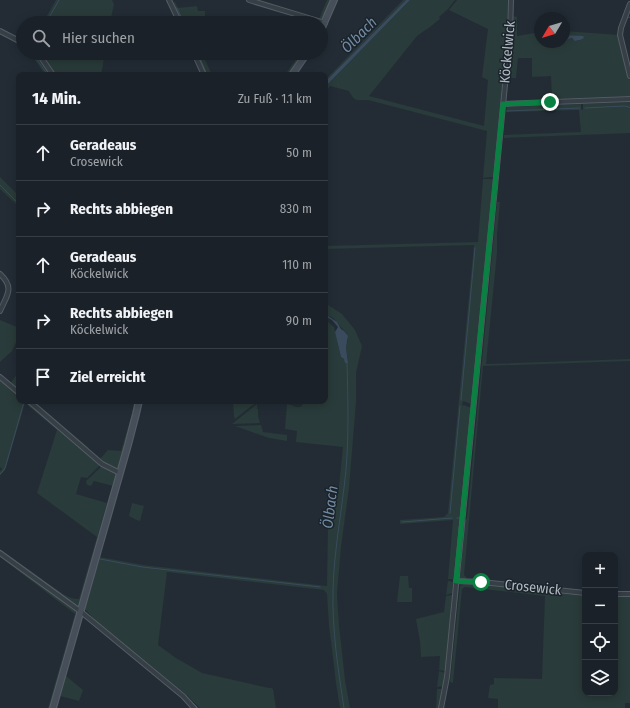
<!DOCTYPE html>
<html lang="de">
<meta charset="utf-8">
<style>
:root{--surface:#1a2128;--page:#232930;--text:#f1f3f6;--muted:#9fa3a8;--line:#383e45}
body{margin:0;font-family:"Fira Sans Condensed",sans-serif;background:var(--page);color:var(--text)}
.controls{position:absolute;right:12px;bottom:12px;display:grid;overflow:hidden;border-radius:8px;box-shadow:0 2px 10px #0003}
.controls button{width:36px;height:36px;display:grid;place-items:center;padding:0;border:0;border-bottom:1px solid var(--line);background:var(--surface);color:var(--text);font:20px sans-serif}
.compass{position:absolute;left:534px;top:12px;width:36px;height:36px;border-radius:50%;background:var(--surface);box-shadow:0 2px 10px #0003;rotate:232deg}
.stop{position:absolute;width:12px;height:12px;margin:-9px;border:3px solid #0b8043;border-radius:50%;background:#fff}
.stop.end{background:#0b8043;border-color:#fff;box-shadow:0 1px 4px #0008}
.list{margin:0;padding:0;list-style:none}
h2{display:flex;justify-content:space-between;align-items:center;height:52px;margin:0;padding:0 16px;font-size:17px}
h2 small{font-size:13px;font-weight:400;color:var(--muted)}
.list li{display:grid;grid-template-columns:26px 1fr auto;gap:12px;align-items:center;box-sizing:border-box;height:56px;padding:0 16px;border-top:1px solid var(--line)}
.list b{display:block;font-size:15px;white-space:nowrap}
.list p{margin:0;font-size:13px;white-space:nowrap;color:var(--muted)}
.list em{font-size:13px;font-style:normal;color:var(--muted)}
.icon{flex:none;width:22px;height:22px;fill:none;stroke:currentColor;stroke-width:2;stroke-linecap:round;stroke-linejoin:round}
.map{position:relative;flex:none;width:630px;height:708px;overflow:hidden}
.search{position:absolute;background:var(--surface);box-shadow:0 2px 10px #0003;left:16px;top:16px;width:312px;height:44px;display:flex;align-items:center;gap:10px;box-sizing:border-box;padding:0 14px;border-radius:22px;color:var(--muted);font-size:15px}
.panel{position:absolute;background:var(--surface);box-shadow:0 2px 10px #0003;left:16px;top:72px;width:312px;height:332px;border-radius:8px}
.map>svg:first-child{display:block}
</style>
<div class="map">
<svg width="630" height="708" viewBox="0 0 630 708">
<rect width="100%" height="100%" fill="#232c35"/>
<path fill="#293b3a" d="M 56,0 L 112,0 L 114,4 L 110,23 L 43,23 Z
M 327,0 L 330,0 L 322,20 L 319,19 Z
M 403,0 L 406,0 L 325,82 L 325,80 Z
M 410,0 L 455,0 L 448,9 L 439,17 L 440,19 L 430,27 L 424,31 L 417,36 L 369,96 L 484,126 L 488,80 L 482,77 L 488,29 L 449,10 L 457,0 L 508,0 L 507,35 L 493,177 L 483,178 L 487,131 L 368,100 C 355,100 355,102 349,91 L 330,86 L 325,92 L 325,87 Z
M 175,2 L 178,8 L 197,6 L 198,11 L 205,11 L 205,17 L 208,19 L 211,19 L 214,23 L 182,23 L 173,3 Z
M 513,16 L 517,17 L 517,36 L 540,32 L 540,42 C 549,42 558,44 567,41 L 568,39 L 572,38 L 576,41 L 580,40 L 573,36 L 564,35 L 564,31 L 619,35 L 630,80 L 630,96 L 552,99 L 551,76 L 532,77 L 532,58 L 518,58 L 516,78 L 509,78 L 513,37 Z
M 30,53 L 37,53 L 52,75 L 45,75 L 44,73 Z
M 40,53 L 105,53 L 101,75 L 55,75 Z
M 195,53 L 202,53 L 212,75 L 205,75 Z
M 300,53 L 303,53 L 288,75 L 285,75 Z
M 630,102 L 630,133 L 504,138 L 504,135 L 581,132 L 579,110 L 506,112 L 507,107 L 581,104 L 581,109 L 583,110 L 583,104 Z
M 0,177 L 19,196 L 19,207 L 0,189 Z
M 483,179 L 493,179 L 471,404 L 463,401 L 462,406 L 464,405 L 471,408 L 455,576 L 454,579 L 448,579 L 453,520 L 400,524 L 400,520 L 444,517 L 448,513 L 474,245 L 325,249 L 325,246 L 478,242 Z
M 497,202 L 500,202 L 497,234 L 497,253 L 486,364 L 630,359 L 630,361 L 483,366 L 464,575 L 466,577 L 466,580 L 458,579 L 463,520 L 467,519 Z
M 325,303 L 342,314 L 355,330 L 362,346 L 356,373 L 356,402 L 349,488 L 341,547 L 337,594 L 339,625 L 345,680 L 350,708 L 340,708 L 336,683 L 329,625 L 327,594 L 324,590 L 167,572 L 158,645 L 176,658 L 202,673 L 269,688 L 271,688 L 273,689 L 276,708 L 200,708 L 187,695 L 96,621 L 85,609 L 100,557 L 143,565 L 327,586 L 328,529 L 339,486 L 343,447 L 296,442 L 297,431 L 285,429 L 287,404 C 293,405 297,409 302,406 L 303,401 L 325,401 L 325,319 L 334,327 L 341,357 L 348,362 L 346,348 L 348,339 L 346,333 L 333,318 L 325,314 Z
M 0,320 L 19,328 L 19,338 L 18,338 L 12,351 L 0,362 Z
M 19,371 L 19,401 L 28,401 L 101,464 L 87,478 L 81,477 L 76,494 L 107,503 L 78,606 L 77,607 L 0,552 L 0,549 L 63,594 C 68,597 73,599 79,599 L 97,537 L 37,493 L 57,430 L 25,403 L 5,470 L 0,476 L 0,471 L 2,469 L 0,467 L 0,378 L 10,384 Z
M 30,401 L 34,401 L 89,448 L 87,450 Z
M 134,401 L 135,401 L 130,424 L 118,468 L 115,469 L 99,460 L 108,450 L 121,451 L 132,414 Z
M 233,401 L 258,401 L 235,419 L 234,416 Z
M 257,404 L 257,409 L 258,409 L 258,416 L 260,423 L 232,424 Z
M 261,425 L 263,432 L 287,435 L 287,441 L 269,438 L 235,426 Z
M 103,465 L 115,472 L 116,474 L 113,486 L 94,481 L 91,486 L 87,485 L 86,481 Z
M 132,503 L 144,506 L 140,521 C 135,520 134,518 129,516 Z
M 0,554 L 74,609 L 76,612 L 49,708 L 48,708 L 75,614 L 0,557 Z
M 400,576 L 408,576 L 409,588 L 412,588 L 412,602 L 397,602 Z
M 448,581 L 454,582 L 454,591 L 452,593 L 446,595 Z
M 468,583 L 585,596 L 585,693 L 615,693 L 615,596 L 630,597 L 630,703 L 625,703 L 625,708 L 498,708 L 498,699 L 488,698 L 490,685 L 494,684 L 494,678 L 542,679 L 545,596 L 465,587 L 462,589 L 453,683 L 450,682 L 460,586 L 463,584 Z
M 451,595 L 452,595 L 453,597 L 446,669 L 444,671 L 439,670 L 440,656 L 421,657 L 420,641 L 416,619 L 444,612 L 446,596 Z
M 439,671 L 445,673 L 443,686 L 437,687 Z
M 66,676 L 83,690 L 79,701 L 60,696 Z
M 437,689 L 442,689 L 439,708 L 436,708 Z"/>
<path fill="#3a4b5d" d="M 406,0 L 410,0 L 325,87 L 325,82 Z
M 564,35 L 583,36 L 584,38 L 580,40 L 575,41 L 572,38 L 568,39 L 566,42 L 561,44 L 555,42 L 564,42 Z
M 325,314 L 337,322 L 341,329 L 344,331 L 348,336 L 346,348 L 348,363 L 345,363 L 344,359 L 341,357 L 335,332 L 338,327 L 332,320 L 325,316 Z"/>
<g fill="none" stroke-linecap="round" stroke-linejoin="round">
<path stroke="#3a4b5d" stroke-width="1" d="M 177,8 L 184,23
M 627,18 L 630,17
M 46,23 L 59,0
M 32,53 L 48,75
M 198,53 L 207,75
M 585,108 L 624,106 L 629,107 L 630,108
M 507,111 L 580,108
M 0,185 L 19,204
M 461,400 L 475,248
M 28,404 L 84,451
M 0,474 L 4,470 L 6,465 L 24,402
M 450,513 L 460,406
M 457,518 L 460,518
M 402,522 L 452,518
M 100,559 L 142,567 L 320,587
M 459,578 L 465,521
M 130,650 L 185,695 L 198,708
M 344,708 C 338,669 332,630 333,590 C 334,550 342,510 346,470 C 349,434 348,399 347,363"/>
<defs>
<path id="minor" d="M 169,0 L 180,23
M 249,0 L 325,23
M 630,4 L 621,28 L 620,35 L 630,76
M 0,31 L 23,43
M 38,53 L 53,75
M 194,53 L 204,75
M 503,104 L 630,99
M 0,274 C 15,288 7,295 0,311
M 0,377 L 19,393
M 29,401 L 102,464 L 120,473
M 0,553 L 80,611 L 183,696 L 194,708
M 456,581 L 481,582 L 585,593
M 615,594 L 630,594
M 441,708 L 447,677 L 510,34 L 511,0"/>
<path id="secondary" d="M 321,30 L 334,0
M 292,75 L 307,53
M 53,708 L 128,445 L 136,414 L 139,401"/>
</defs>
<use href="#minor" stroke="#545c64" stroke-width="6"/>
<use href="#secondary" stroke="#545c64" stroke-width="8"/>
<use href="#minor" stroke="#363e46" stroke-width="4"/>
<use href="#secondary" stroke="#454e59" stroke-width="5.5"/>
</g>
<g fill="none" stroke-linecap="round" stroke-linejoin="round">
<path stroke="#0b8043" stroke-width="5" d="M 481,582 L 456,581 L 503,104 L 550,102"/>
</g>
<g text-anchor="middle" stroke-width="3" stroke-linejoin="round" paint-order="stroke">
<g font-size="14" fill="#b1b9c3" stroke="#1b232b">
<text transform="translate(507 52) rotate(-85)" y="5">Köckelwick</text>
<text transform="translate(533 587) rotate(6)" y="5">Crosewick</text>
</g>
<g font-size="15" font-style="italic" fill="#748ca3" stroke="#1b232b">
<text transform="translate(359 35) rotate(-45)" y="5">Ölbach</text>
<text transform="translate(330 507) rotate(-83)" y="5">Ölbach</text>
</g>
</g>
</svg>
<div class="controls">
<button>+</button>
<button>−</button>
<button><svg class="icon" aria-label="locate" viewBox="0 0 24 24"><circle cx="12" cy="12" r="6"/><path d="M12 2v4M12 18v4M2 12h4M18 12h4"/></svg></button>
<button><svg class="icon" aria-label="layers" viewBox="0 0 24 24"><path d="M12 4l9 5-9 5-9-5zM3 14l9 5 9-5"/></svg></button>
</div>
<svg class="compass" viewBox="-18 -18 36 36"><path d="M0-13l5 13h-10z" fill="#e53935"/><path d="M0 13l5-13h-10z" fill="#9fa3a8"/></svg>
<div class="stop" style="left:481px;top:582px"></div>
<div class="stop end" style="left:550px;top:102px"></div>
<div class="search"><svg class="icon" aria-label="search" viewBox="0 0 24 24"><circle cx="10" cy="10" r="6"/><path d="M15 15l6 6"/></svg>Hier suchen</div>
<section class="panel">
<h2>14 Min.<small>Zu Fuß · 1.1 km</small></h2>
<ul class="list">
<li><svg class="icon" aria-label="ahead" viewBox="0 0 24 24"><path d="M12 20V5M6 11l6-6 6 6"/></svg><div><b>Geradeaus</b><p>Crosewick</p></div><em>50 m</em></li>
<li><svg class="icon" aria-label="right" viewBox="0 0 24 24"><path d="M7 20v-9h11M14 6l5 5-5 5"/></svg><div><b>Rechts abbiegen</b></div><em>830 m</em></li>
<li><svg class="icon" aria-label="ahead" viewBox="0 0 24 24"><path d="M12 20V5M6 11l6-6 6 6"/></svg><div><b>Geradeaus</b><p>Köckelwick</p></div><em>110 m</em></li>
<li><svg class="icon" aria-label="right" viewBox="0 0 24 24"><path d="M7 20v-9h11M14 6l5 5-5 5"/></svg><div><b>Rechts abbiegen</b><p>Köckelwick</p></div><em>90 m</em></li>
<li><svg class="icon" aria-label="arrive" viewBox="0 0 24 24"><path d="M6 21V4h12l-3 4 3 4H6"/></svg><div><b>Ziel erreicht</b></div></li>
</ul>
</section>
</div>
